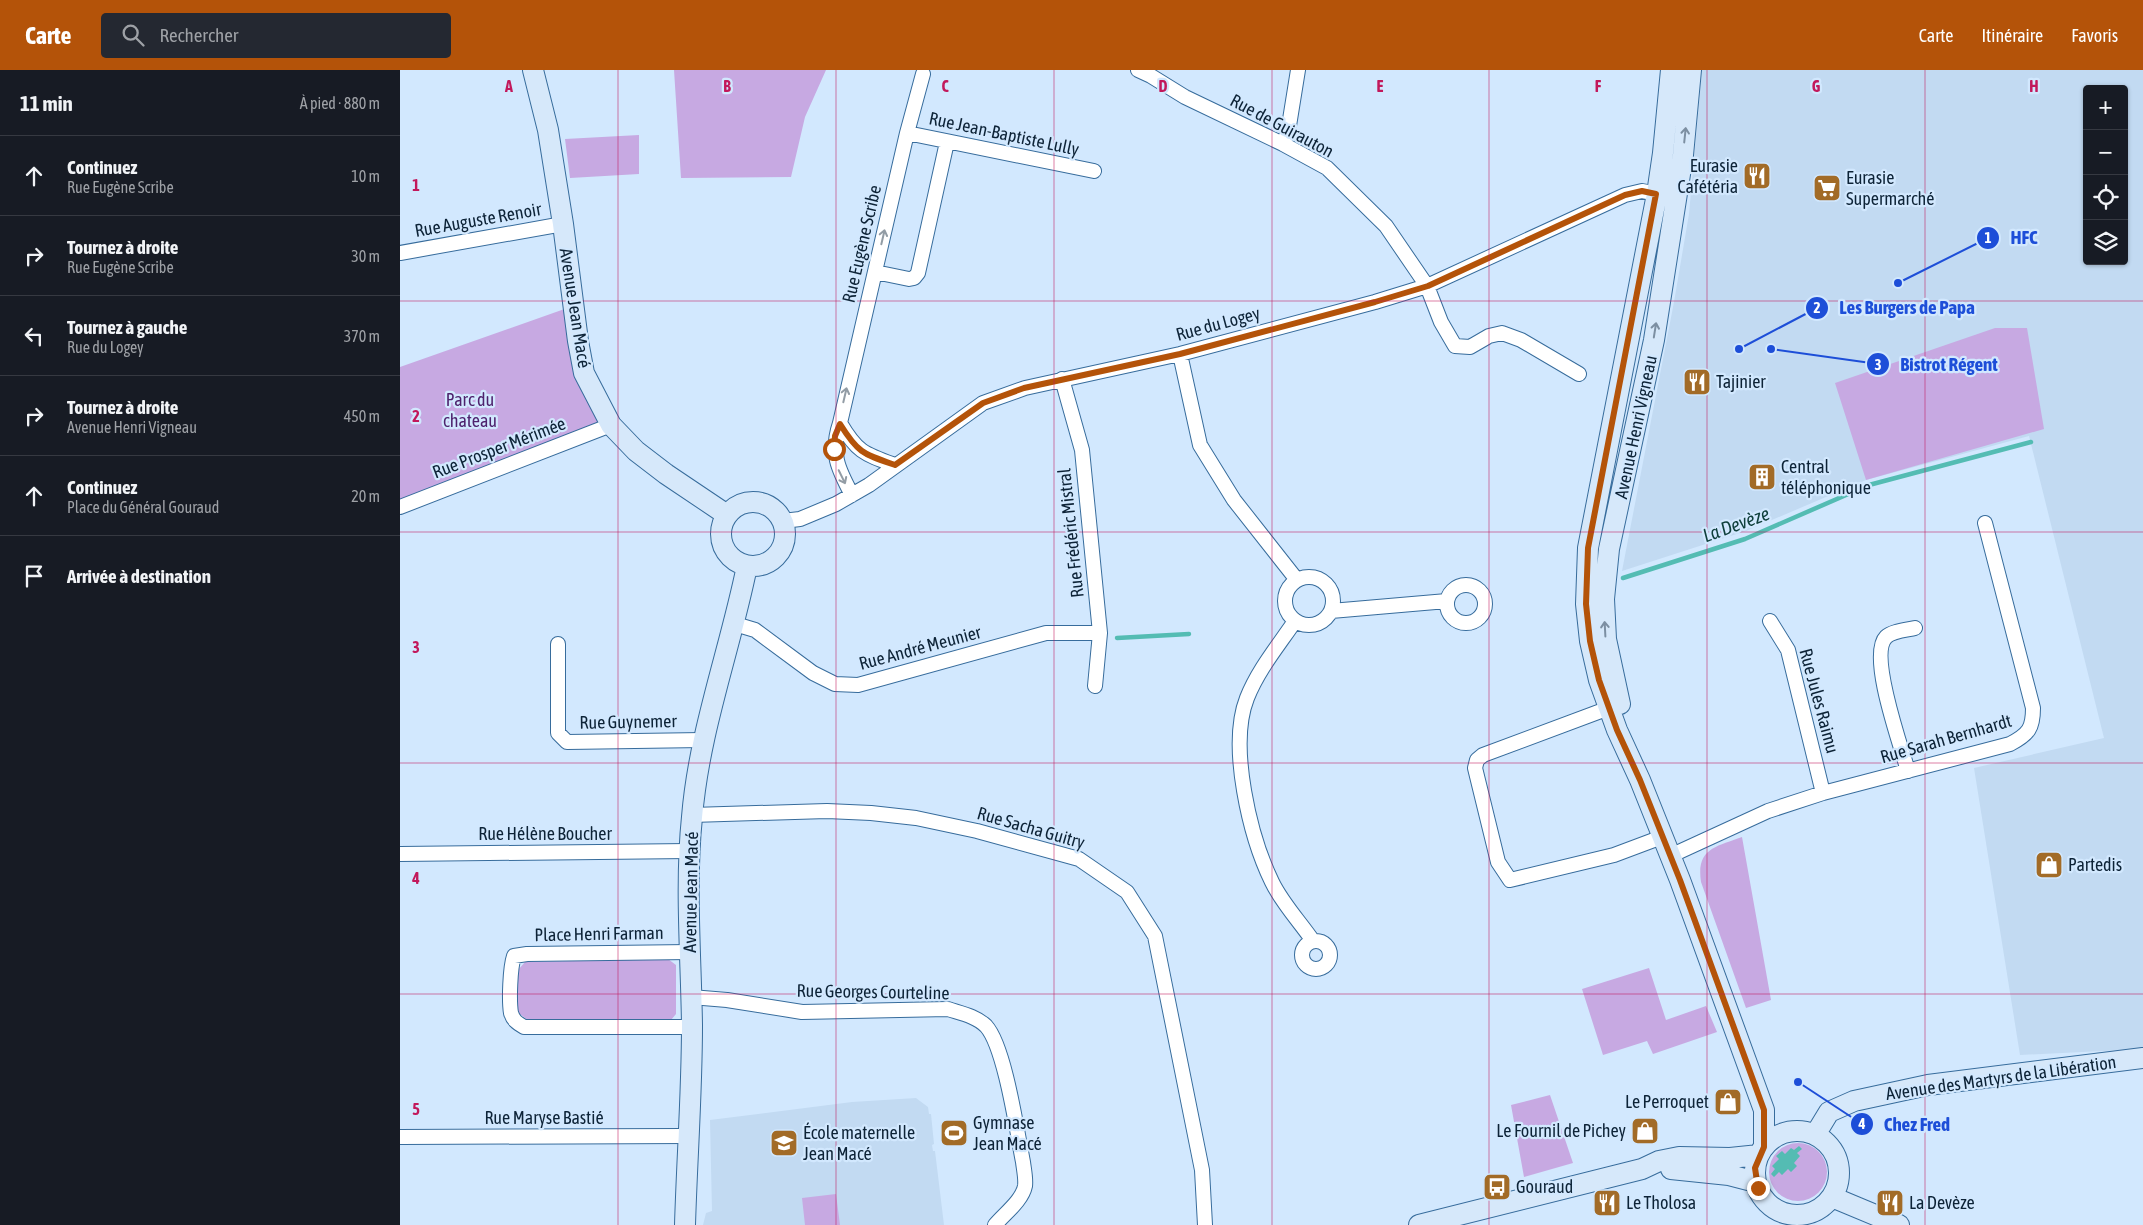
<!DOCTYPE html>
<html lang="fr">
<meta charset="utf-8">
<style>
:root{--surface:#171b24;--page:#242831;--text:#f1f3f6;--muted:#9ea1a6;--line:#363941;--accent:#b45309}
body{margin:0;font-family:"Asap Condensed",sans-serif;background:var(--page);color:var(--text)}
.controls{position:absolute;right:15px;top:15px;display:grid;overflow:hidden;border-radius:5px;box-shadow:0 1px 4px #0004}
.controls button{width:45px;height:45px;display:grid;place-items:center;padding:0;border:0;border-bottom:1px solid var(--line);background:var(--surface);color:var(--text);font:25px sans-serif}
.stop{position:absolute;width:15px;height:15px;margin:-11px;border:4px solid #b45309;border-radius:50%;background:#fff}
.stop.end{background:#b45309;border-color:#fff;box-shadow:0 1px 5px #0008}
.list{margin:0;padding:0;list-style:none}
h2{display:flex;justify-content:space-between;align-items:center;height:65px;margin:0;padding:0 20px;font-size:21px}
h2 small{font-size:16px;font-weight:400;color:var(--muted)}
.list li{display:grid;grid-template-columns:32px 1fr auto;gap:15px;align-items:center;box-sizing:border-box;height:80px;padding:0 20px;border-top:1px solid var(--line)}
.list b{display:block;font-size:19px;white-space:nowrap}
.list p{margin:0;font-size:16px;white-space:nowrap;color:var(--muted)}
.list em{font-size:16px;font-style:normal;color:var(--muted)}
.icon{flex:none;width:28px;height:28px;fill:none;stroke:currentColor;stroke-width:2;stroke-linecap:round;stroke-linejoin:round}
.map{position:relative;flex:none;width:1743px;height:1155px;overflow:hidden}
header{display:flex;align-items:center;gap:30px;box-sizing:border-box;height:70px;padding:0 25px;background:var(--accent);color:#fff}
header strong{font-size:24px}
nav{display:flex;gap:28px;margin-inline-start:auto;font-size:18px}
.search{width:350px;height:45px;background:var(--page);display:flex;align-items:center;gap:12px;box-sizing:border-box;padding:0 18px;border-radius:5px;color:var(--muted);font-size:19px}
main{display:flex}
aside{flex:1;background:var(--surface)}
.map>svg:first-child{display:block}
</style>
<header>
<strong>Carte</strong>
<div class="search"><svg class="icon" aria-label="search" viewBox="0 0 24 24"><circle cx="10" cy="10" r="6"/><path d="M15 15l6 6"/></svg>Rechercher</div>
<nav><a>Carte</a><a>Itinéraire</a><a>Favoris</a></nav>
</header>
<main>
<aside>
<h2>11 min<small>À pied · 880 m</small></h2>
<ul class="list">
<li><svg class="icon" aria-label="ahead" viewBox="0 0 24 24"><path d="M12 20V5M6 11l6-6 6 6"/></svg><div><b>Continuez</b><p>Rue Eugène Scribe</p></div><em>10 m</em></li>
<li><svg class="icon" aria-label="right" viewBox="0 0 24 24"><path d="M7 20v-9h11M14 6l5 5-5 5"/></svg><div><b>Tournez à droite</b><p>Rue Eugène Scribe</p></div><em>30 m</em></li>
<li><svg class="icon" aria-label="left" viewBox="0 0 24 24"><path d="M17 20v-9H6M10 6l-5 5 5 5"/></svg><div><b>Tournez à gauche</b><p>Rue du Logey</p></div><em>370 m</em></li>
<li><svg class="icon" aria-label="right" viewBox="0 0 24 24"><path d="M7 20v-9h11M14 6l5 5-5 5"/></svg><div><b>Tournez à droite</b><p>Avenue Henri Vigneau</p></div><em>450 m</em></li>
<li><svg class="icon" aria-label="ahead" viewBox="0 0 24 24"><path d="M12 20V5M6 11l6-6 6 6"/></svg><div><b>Continuez</b><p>Place du Général Gouraud</p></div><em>20 m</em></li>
<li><svg class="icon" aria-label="arrive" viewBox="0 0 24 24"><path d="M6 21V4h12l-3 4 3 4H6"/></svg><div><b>Arrivée à destination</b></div></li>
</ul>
</aside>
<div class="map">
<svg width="1743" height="1155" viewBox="0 0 1743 1155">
<rect width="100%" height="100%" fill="#d2e8fe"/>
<path fill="#c2daf2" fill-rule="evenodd" d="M 1302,0 L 1743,0 L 1743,979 L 1620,985 L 1574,698 L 1704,668 L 1629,366 L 1466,410 L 1346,461 L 1222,501 L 1274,232 L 1289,144 ZM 1687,19 L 1724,19 L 1724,191 L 1687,191 Z
M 516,1028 L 528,1037 L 529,1044 L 531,1044 L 534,1074 L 532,1075 L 533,1081 L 535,1081 L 544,1155 L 303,1155 L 306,1143 L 312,1141 L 310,1050 L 452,1032 Z"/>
<path fill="#c7a9e2" d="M 274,0 L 426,0 L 405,47 L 391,107 L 281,108 Z
M 239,65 L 239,104 L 170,108 L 165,69 Z
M 173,236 L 178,271 L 211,355 L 0,437 L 0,297 Z
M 1595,258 L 1627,258 L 1644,359 L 1466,410 L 1435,313 Z
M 1342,767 L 1371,930 L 1346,938 L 1301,812 C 1296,778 1316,777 1342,767 Z
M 268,889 L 276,895 L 276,944 L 271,950 L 129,951 L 116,941 L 118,900 L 125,892 Z
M 1249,898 L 1266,950 L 1306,936 L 1317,962 L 1253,984 L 1247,971 L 1203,985 L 1182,919 Z
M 1150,1025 L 1173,1093 L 1124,1107 L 1111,1035 Z
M1369 1102a29 29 0 1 1 58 0a29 29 0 1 1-58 0Z
M 436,1124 L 440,1155 L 405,1155 L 402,1128 Z"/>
<path fill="#54bcb3" d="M 1399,1076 L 1402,1079 L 1397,1083 L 1400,1086 L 1394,1093 L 1397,1096 L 1391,1102 L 1388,1099 L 1382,1105 L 1379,1102 L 1374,1107 L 1371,1104 L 1375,1099 L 1372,1096 L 1379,1089 L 1376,1086 L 1382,1081 L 1385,1084 L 1391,1078 L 1394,1080 Z"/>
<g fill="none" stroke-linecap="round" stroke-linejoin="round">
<path stroke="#54bcb3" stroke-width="4.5" d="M 1223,508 L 1345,469 L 1469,415 L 1631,372
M 717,568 L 789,564"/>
<defs>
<path id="street" d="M 738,0 L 751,6 L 785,27 L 883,74 L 927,98 L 986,156 L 1027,216 L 1041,252 L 1055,276 L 1070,277 L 1089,266 L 1102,263 L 1121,270 L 1179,304
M 507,63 L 694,101
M 883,74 L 888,62 L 898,0
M 0,183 L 163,154
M 475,202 L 509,209 L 514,208 L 518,203 L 547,72
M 780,284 L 800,375 L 834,430 L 897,510
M 662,309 L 682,380 L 700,563 L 695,616
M 440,353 C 430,383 438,399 452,425
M 495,395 C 464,384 457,382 440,353 L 507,63 L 523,4
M 0,437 L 211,355
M 383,451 L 400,449 L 436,434 L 469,415 L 583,333 L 625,318 L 780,284 L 975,232 L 1027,216 L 1225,125 L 1242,121 L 1264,125
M885 531a24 24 0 1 1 48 0a24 24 0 1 1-48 0Z
M1047 534a19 19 0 1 1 38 0a19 19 0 1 1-38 0Z
M 931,541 L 1047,531
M 895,551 C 878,576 858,600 847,628 C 828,676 850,767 872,812 C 882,833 900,852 913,871
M 1370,551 L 1388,580 L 1423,723
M 335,554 L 355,560 L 413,603 L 435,614 L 458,615 L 646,563 L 700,563
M 158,574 L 158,663 L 167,672 L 303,670
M 1209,638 L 1083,685 L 1077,690 L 1075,698 L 1098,792 L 1110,810 L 1214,785 L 1262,767
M 1508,701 C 1501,676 1468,585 1486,567 C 1492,561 1507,560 1515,558
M 292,745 L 427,741 L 471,743 L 516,748 L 577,761 L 679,789 L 727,822 L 755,866 L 802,1100 L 805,1155
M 0,784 L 289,781
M 1270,786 L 1368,741 L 1423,723 L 1610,674 C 1629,664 1633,658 1633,638 L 1585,453
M902 885a14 14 0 1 1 28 0a14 14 0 1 1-28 0Z
M 290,882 L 127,884 L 114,886 C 110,898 109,931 111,943 C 113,950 117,953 124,957 L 292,957
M 291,927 L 327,930 L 402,942 L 548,939 C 560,943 576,946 586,956 C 605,977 617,1062 623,1092 C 624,1100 626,1109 625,1116 C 622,1131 604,1144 595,1155
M 0,1067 L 288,1066"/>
<path id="secondary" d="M 133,0 L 148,60 L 163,154 L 178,271 L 184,303 L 211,355 L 236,381 L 266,404 L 327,445
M 1271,0 L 1263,83 L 1257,124 L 1188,478 L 1186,534 L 1190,571 L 1199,610 L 1217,660 L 1240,710 L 1280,810 L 1364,1040 L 1364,1077
M321 464a32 32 0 1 1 64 0a32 32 0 1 1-64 0Z
M 1220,634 L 1206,569 L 1204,529 L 1209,479 L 1254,270 L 1283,85 L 1291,0
M1355 1103a42 42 0 1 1 84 0a42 42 0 1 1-84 0Z
M 1415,1065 L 1429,1042 L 1454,1031 L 1528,1015 L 1743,988
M 1271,1099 L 1329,1105 L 1356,1112
M 1432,1127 L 1499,1155
M 285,1155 C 287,1088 292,1021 292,955 C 291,886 285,815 292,747 C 299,661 330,580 347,496
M 1019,1155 L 1242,1099 L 1259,1091 L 1279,1087 L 1330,1088 L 1359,1085"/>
</defs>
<use href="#street" stroke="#376c9c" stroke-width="16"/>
<use href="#secondary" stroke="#376c9c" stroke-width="22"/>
<use href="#street" stroke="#fff" stroke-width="14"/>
<use href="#secondary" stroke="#d6e8fa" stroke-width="20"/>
</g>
<defs><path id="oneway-shaft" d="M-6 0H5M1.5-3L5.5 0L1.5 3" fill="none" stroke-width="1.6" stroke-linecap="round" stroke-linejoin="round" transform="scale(1.25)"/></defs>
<g stroke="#7c8fa2">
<use href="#oneway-shaft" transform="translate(1285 65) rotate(-84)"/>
<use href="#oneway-shaft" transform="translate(1255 260) rotate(-81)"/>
<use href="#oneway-shaft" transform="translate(1205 559) rotate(-93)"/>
</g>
<g stroke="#929ca5">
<use href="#oneway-shaft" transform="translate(483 167) rotate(-77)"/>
<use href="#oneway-shaft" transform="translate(445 325) rotate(-77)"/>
<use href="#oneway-shaft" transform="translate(442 407) rotate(64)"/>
</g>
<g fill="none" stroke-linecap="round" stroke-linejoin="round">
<path stroke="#b45309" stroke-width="6" d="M 434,379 L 435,366 L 440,354 C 458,383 463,384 495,395 L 583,333 L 624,318 L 780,284 L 975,232 L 1028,216 L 1225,125 L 1242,121 L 1256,124 L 1188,478 L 1186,534 L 1190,571 L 1199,610 L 1217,660 L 1240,710 L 1280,810 L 1364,1040 L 1364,1077 L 1355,1098 L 1358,1118"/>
</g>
<path fill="none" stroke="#c2185b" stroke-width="1" stroke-opacity="0.55" d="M 218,0 L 218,1155M 436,0 L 436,1155M 654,0 L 654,1155M 872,0 L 872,1155M 1089,0 L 1089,1155M 1307,0 L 1307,1155M 1525,0 L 1525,1155M 0,231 L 1743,231M 0,462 L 1743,462M 0,693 L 1743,693M 0,924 L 1743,924"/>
<defs>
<symbol id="restaurant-square" viewBox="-11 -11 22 22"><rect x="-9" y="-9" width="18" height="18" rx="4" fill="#a26b27" stroke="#d2e8fe"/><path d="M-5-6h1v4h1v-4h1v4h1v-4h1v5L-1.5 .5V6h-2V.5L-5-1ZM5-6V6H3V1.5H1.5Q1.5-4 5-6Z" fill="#fff"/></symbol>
<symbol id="supermarket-square" viewBox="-11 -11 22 22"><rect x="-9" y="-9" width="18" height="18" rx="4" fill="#a26b27" stroke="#d2e8fe"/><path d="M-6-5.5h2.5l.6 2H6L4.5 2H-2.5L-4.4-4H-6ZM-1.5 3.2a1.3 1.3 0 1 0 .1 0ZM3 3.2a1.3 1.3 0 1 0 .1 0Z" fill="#fff"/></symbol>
<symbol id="building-square" viewBox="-11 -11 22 22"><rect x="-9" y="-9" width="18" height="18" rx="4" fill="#a26b27" stroke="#d2e8fe"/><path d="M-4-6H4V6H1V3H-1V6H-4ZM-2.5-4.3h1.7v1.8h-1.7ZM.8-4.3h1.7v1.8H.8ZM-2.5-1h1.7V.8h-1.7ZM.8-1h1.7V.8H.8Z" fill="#fff"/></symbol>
<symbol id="shop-square" viewBox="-11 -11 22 22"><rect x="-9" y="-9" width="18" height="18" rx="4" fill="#a26b27" stroke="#d2e8fe"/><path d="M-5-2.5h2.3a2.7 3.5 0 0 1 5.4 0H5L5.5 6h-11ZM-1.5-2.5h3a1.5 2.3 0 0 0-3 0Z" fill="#fff"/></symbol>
<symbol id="stadium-square" viewBox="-11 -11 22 22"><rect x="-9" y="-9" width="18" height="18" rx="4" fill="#a26b27" stroke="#d2e8fe"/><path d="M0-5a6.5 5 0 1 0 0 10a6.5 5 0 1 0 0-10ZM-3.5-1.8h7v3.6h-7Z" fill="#fff"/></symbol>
<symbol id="school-square" viewBox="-11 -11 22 22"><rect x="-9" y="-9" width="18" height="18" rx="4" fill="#a26b27" stroke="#d2e8fe"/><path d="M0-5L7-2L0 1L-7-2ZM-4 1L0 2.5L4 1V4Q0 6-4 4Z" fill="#fff"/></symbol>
<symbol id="bus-square" viewBox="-11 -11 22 22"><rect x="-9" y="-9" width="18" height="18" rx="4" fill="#a26b27" stroke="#d2e8fe"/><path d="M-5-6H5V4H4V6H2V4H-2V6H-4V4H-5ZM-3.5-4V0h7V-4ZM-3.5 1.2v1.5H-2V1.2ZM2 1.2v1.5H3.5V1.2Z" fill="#fff"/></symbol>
</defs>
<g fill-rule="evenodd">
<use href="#restaurant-square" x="1341" y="90" width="32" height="32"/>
<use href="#supermarket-square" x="1411" y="102" width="32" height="32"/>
<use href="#restaurant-square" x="1281" y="296" width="32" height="32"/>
<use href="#building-square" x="1346" y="391" width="32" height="32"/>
<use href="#shop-square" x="1633" y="779" width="32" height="32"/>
<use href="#shop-square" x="1312" y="1016" width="32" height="32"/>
<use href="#shop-square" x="1229" y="1045" width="32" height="32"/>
<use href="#stadium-square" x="538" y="1047" width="32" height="32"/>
<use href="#school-square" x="368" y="1057" width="32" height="32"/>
<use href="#bus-square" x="1081" y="1101" width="32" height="32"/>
<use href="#restaurant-square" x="1191" y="1117" width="32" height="32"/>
<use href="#restaurant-square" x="1474" y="1117" width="32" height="32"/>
</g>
<g text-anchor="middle" stroke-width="4.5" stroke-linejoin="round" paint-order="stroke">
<g font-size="18" fill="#0d2337" stroke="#d2e8fe">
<text transform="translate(882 56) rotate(28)" y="6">Rue de Guirauton</text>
<text transform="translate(604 64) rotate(12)" y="6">Rue Jean-Baptiste Lully</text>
<text transform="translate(78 150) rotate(-10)" y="6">Rue Auguste Renoir</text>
<text transform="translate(462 174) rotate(-77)" y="6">Rue Eugène Scribe</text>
<text transform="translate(175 238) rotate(81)" y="6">Avenue Jean Macé</text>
<text transform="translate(818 254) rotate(-15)" y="6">Rue du Logey</text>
<text transform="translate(1236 357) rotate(-78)" y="6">Avenue Henri Vigneau</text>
<text transform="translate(99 378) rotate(-21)" y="6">Rue Prosper Mérimée</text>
<text transform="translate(671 463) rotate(-96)" y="6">Rue Frédéric Mistral</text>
<text transform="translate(520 578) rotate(-15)" y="6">Rue André Meunier</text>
<text transform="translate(1419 631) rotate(75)" y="6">Rue Jules Raimu</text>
<text transform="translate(228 652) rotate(-1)" y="6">Rue Guynemer</text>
<text transform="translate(1546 669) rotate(-16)" y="6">Rue Sarah Bernhardt</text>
<text transform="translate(631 758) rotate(16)" y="6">Rue Sacha Guitry</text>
<text x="145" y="770">Rue Hélène Boucher</text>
<text transform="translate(291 822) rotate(-89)" y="6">Avenue Jean Macé</text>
<text transform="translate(199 864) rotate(-1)" y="6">Place Henri Farman</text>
<text transform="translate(473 922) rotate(1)" y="6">Rue Georges Courteline</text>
<text transform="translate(1601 1008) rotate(-8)" y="6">Avenue des Martyrs de la Libération</text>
<text x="144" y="1054">Rue Maryse Bastié</text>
</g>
<g font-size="18" fill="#0d2337" stroke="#d2e8fe" text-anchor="start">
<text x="1338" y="102" text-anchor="end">Eurasie<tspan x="1338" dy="21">Cafétéria</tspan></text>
<text x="1446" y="114">Eurasie<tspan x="1446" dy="21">Supermarché</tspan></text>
<text x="1316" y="318">Tajinier</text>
<text x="1381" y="403">Central<tspan x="1381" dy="21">téléphonique</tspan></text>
<text x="1668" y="801">Partedis</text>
<text x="1309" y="1038" text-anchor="end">Le Perroquet</text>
<text x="573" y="1059">Gymnase<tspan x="573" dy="21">Jean Macé</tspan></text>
<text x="1226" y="1067" text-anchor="end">Le Fournil de Pichey</text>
<text x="403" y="1069">École maternelle<tspan x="403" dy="21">Jean Macé</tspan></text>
<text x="1116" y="1123">Gouraud</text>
<text x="1226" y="1139">Le Tholosa</text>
<text x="1509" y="1139">La Devèze</text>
</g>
<g font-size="18" fill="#4e226d" stroke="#d2e8fe">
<text x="70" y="336">Parc du<tspan x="70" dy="21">chateau</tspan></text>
</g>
<g font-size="19" font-style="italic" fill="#10403c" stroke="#d2e8fe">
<text transform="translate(1336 454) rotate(-20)" y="7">La Devèze</text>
</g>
</g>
<g font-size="16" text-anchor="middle" font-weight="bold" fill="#c2185b" stroke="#d2e8fe" stroke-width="4.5" stroke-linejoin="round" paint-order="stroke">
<text x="109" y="22">A</text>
<text x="327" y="22">B</text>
<text x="545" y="22">C</text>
<text x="763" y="22">D</text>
<text x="980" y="22">E</text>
<text x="1198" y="22">F</text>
<text x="1416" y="22">G</text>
<text x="1634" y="22">H</text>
<text x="16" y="121">1</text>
<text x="16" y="352">2</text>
<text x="16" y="583">3</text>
<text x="16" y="814">4</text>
<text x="16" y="1045">5</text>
</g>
<path fill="none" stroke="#1d4ed8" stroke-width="2" d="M1498 213L1588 168M1339 279L1417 238M1371 279L1478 294M1398 1012L1462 1054"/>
<g fill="#1d4ed8" stroke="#d2e8fe" stroke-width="2">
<circle cx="1498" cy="213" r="5"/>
<circle cx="1339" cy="279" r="5"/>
<circle cx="1371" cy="279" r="5"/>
<circle cx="1398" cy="1012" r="5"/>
<circle cx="1588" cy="168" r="12"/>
<circle cx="1417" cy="238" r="12"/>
<circle cx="1478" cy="294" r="12"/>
<circle cx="1462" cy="1054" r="12"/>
</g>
<g font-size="15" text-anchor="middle" font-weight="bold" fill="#fff">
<text x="1588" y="173">1</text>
<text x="1417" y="243">2</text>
<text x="1478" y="300">3</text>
<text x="1462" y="1059">4</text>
</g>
<g font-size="19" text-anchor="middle" font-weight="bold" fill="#1d4ed8" stroke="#d2e8fe" stroke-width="4.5" stroke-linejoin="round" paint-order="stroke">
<text x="1624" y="174">HFC</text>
<text x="1507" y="244">Les Burgers de Papa</text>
<text x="1549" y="301">Bistrot Régent</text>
<text x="1517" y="1061">Chez Fred</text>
</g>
</svg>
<div class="controls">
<button>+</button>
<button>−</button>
<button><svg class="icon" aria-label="locate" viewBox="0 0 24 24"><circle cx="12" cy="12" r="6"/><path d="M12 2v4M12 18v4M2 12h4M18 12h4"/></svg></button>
<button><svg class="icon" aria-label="layers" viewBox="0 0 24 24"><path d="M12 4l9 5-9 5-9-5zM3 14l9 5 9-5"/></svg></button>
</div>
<div class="stop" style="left:434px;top:379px"></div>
<div class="stop end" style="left:1358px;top:1118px"></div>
</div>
</main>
